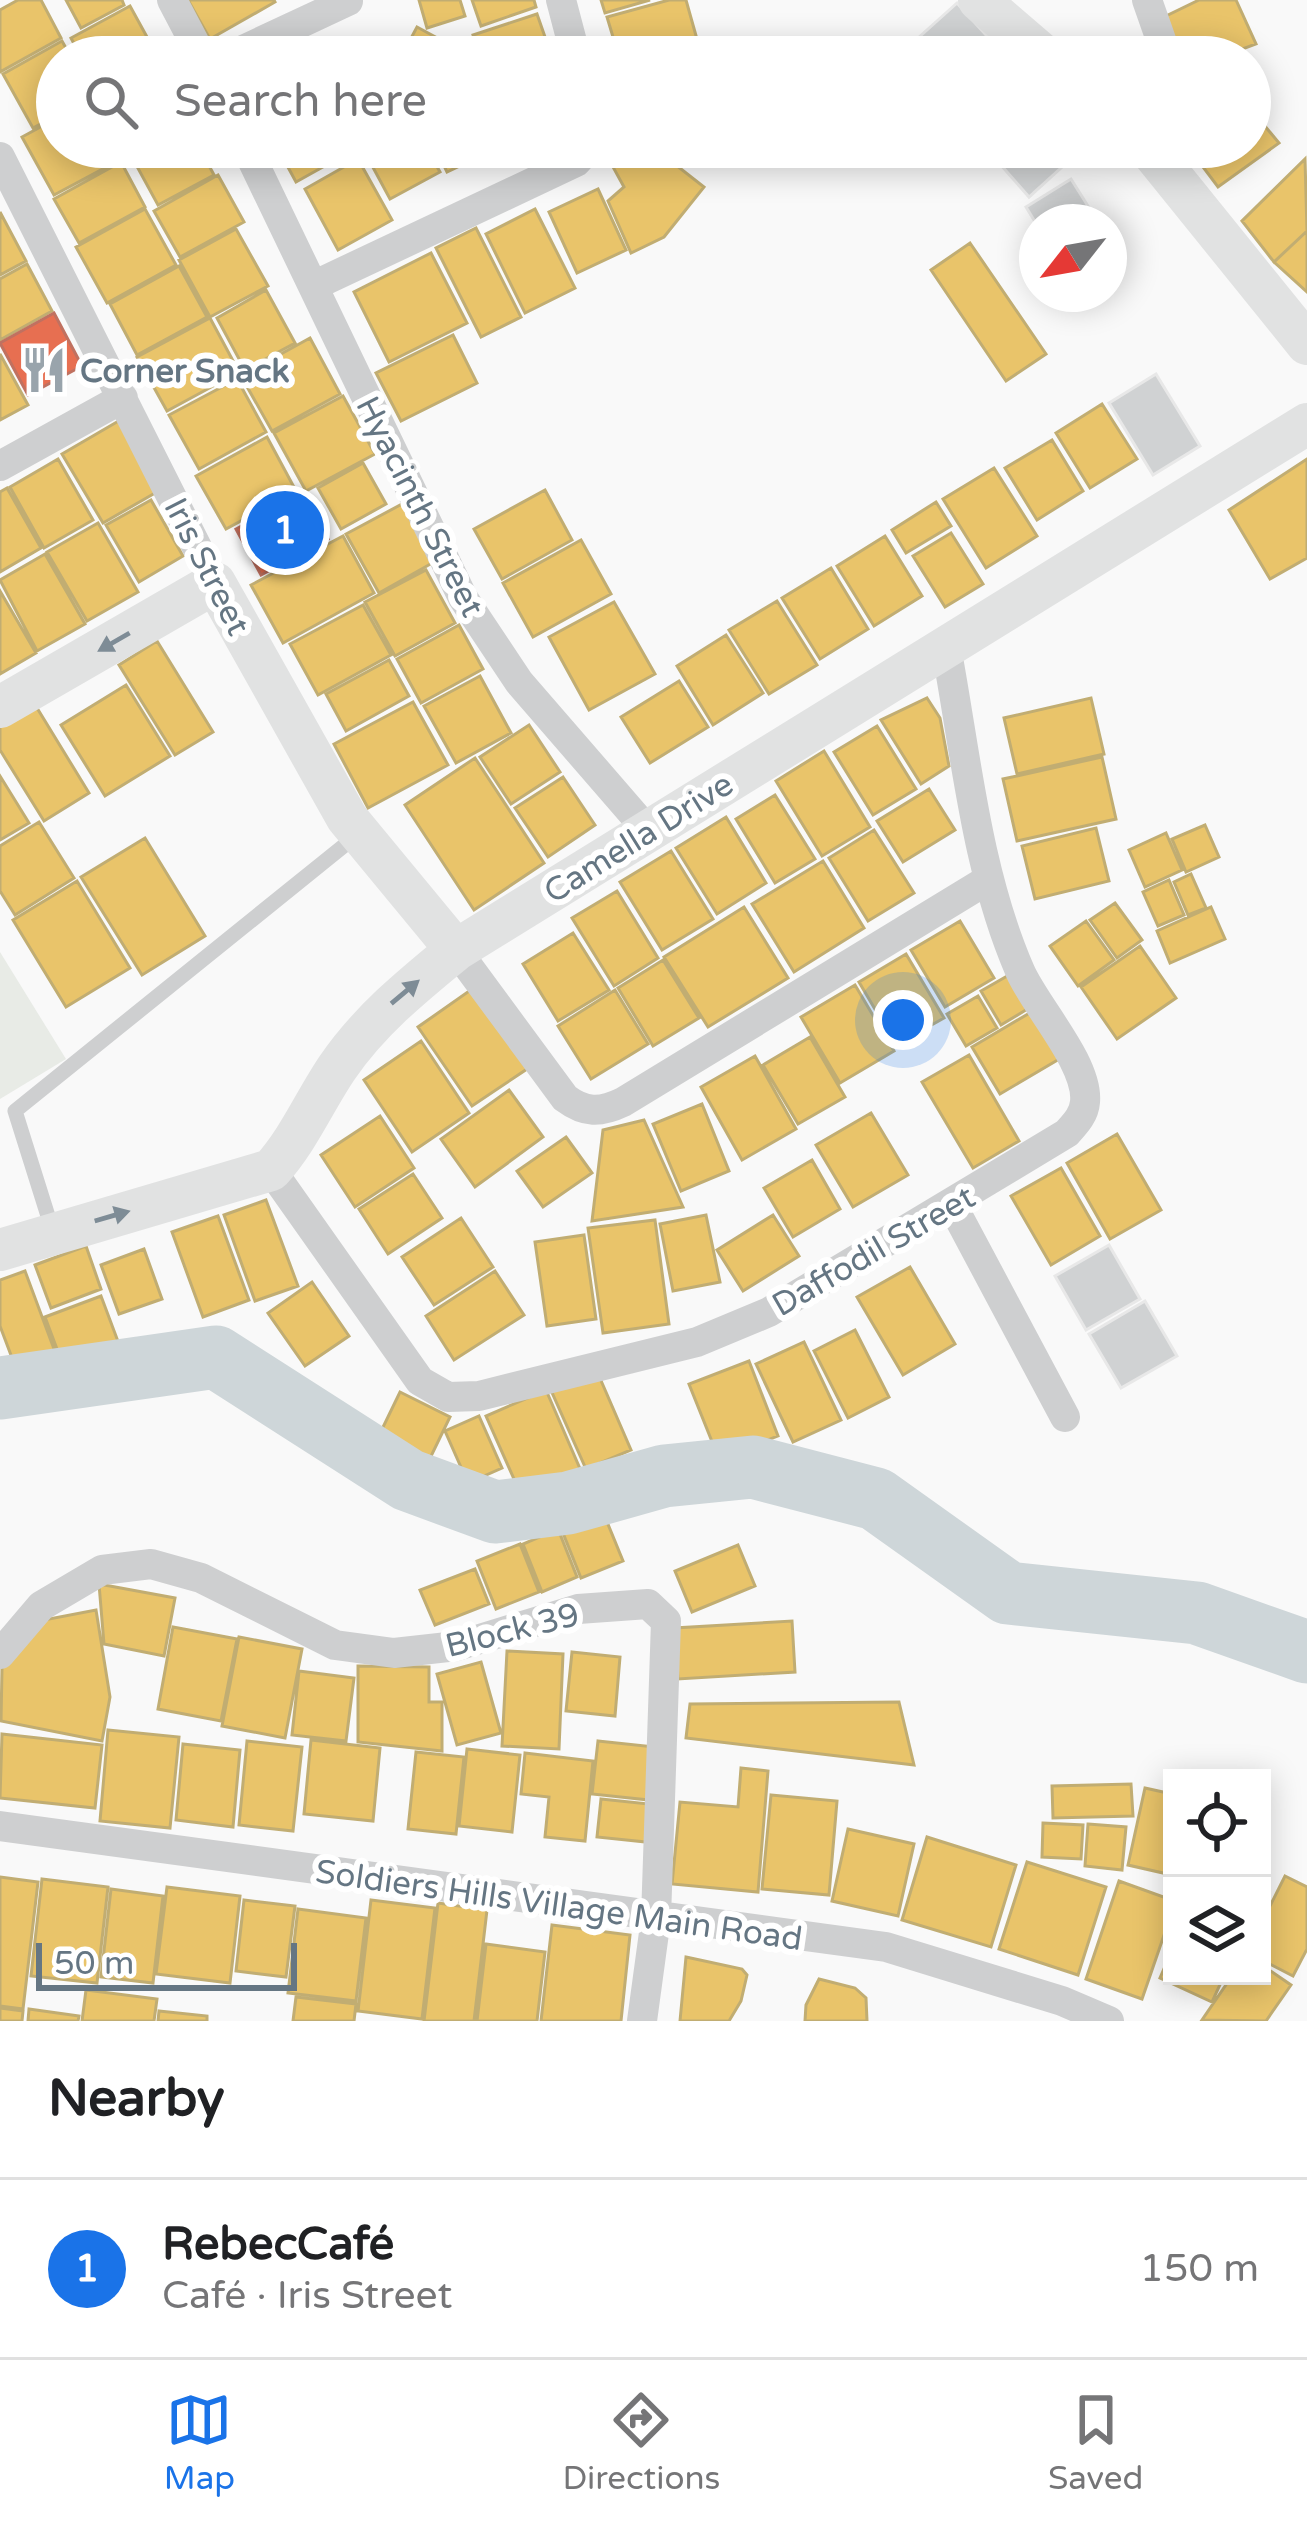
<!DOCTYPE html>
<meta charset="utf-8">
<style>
:root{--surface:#fff;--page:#f2f2f2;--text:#202124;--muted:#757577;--line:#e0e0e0;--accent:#1a73e8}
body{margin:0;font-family:"Varela Round",sans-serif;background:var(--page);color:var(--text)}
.controls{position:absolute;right:36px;bottom:36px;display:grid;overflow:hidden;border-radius:0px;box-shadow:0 6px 30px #0003}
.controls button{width:108px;height:108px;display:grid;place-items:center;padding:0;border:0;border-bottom:3px solid var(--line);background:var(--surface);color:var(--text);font:60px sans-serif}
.compass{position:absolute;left:1019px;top:204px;width:108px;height:108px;border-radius:50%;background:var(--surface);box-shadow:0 6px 30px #0003;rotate:239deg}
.scale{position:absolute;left:36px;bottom:30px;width:261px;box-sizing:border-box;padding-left:12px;border:6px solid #657683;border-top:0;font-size:33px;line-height:42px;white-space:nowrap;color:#657683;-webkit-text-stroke:9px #fff;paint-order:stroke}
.you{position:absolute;left:903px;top:1020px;width:42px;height:42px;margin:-30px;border:9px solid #fff;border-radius:50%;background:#1a73e8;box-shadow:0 0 0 18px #1a73e833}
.badge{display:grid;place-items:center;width:78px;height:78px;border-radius:50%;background:var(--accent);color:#fff;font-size:39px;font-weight:700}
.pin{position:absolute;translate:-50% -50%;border:6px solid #fff;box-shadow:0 3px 12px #0006}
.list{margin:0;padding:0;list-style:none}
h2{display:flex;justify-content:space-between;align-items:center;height:156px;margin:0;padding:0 48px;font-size:51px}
h2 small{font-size:39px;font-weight:400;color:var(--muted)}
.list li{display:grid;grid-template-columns:78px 1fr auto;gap:36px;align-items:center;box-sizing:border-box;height:180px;padding:0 48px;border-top:3px solid var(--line)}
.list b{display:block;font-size:45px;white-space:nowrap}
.list p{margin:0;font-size:39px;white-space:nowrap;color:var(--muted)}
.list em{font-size:39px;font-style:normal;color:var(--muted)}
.icon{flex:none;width:66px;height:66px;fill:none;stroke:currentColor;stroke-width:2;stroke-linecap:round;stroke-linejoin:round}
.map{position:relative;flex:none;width:1307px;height:2021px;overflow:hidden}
.search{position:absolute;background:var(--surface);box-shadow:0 6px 30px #0003;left:36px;right:36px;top:36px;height:132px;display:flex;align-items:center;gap:30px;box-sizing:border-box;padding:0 42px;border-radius:66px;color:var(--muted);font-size:45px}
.sheet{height:336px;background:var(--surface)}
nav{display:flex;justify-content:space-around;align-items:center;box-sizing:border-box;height:168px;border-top:3px solid var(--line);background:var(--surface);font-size:33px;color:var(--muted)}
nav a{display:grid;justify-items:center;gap:6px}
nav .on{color:var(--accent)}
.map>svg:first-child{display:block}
</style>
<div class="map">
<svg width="1307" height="2021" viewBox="0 0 1307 2021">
<rect width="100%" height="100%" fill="#f9f9f9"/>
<path fill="#e8ebe6" d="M 0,952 L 66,1059 L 0,1099 Z"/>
<path fill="#e9c46a" stroke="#c1ad72" stroke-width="3" d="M 18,0 L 41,0 L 61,38 L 0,72 L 0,10 Z
M 66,0 L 122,0 L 124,5 L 81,28 Z
M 188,0 L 274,0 L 275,2 L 210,39 Z
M 419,0 L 460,0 L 465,16 L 427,28 Z
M 472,0 L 534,0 L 536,7 L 481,26 Z
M 601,0 L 650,0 L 605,13 Z
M 669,0 L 686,0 L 702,57 L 619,57 L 607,17 Z
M 1199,0 L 1236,0 L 1256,44 L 1221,57 L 1179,57 L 1164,17 Z
M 130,6 L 158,57 L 81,57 L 71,38 Z
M 537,14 L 552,57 L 480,57 L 473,35 Z
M 417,27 L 467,54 L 465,57 L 401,57 Z
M 287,36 L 299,57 L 249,57 Z
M 62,41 L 71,57 L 57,57 L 57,115 L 33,128 L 3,74 Z
M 1250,108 L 1279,143 L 1218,187 L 1188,147 L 1250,147 Z
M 57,118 L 57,147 L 120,147 L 125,157 L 54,195 L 22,137 Z
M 134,147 L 199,147 L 214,175 L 158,205 L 128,150 Z
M 277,147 L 333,147 L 339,158 L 296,182 Z
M 362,147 L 426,147 L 440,172 L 390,199 Z
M 435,147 L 489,147 L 491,151 L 447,172 Z
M 503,147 L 545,147 L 507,160 Z
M 628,147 L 653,147 L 704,187 L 664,237 L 631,253 L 608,201 L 624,187 L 613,167 Z
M 358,159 L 392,220 L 338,250 L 305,189 Z
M 1305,159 L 1307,231 L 1274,262 L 1242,221 Z
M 121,162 L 145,207 L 79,243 L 54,199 Z
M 218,175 L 244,222 L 180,257 L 154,211 Z
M 598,189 L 626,250 L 577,273 L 549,212 Z
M 145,209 L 176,265 L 107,303 L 76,247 Z
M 535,209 L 575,288 L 525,313 L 486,234 Z
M 0,212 L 26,261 L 0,275 Z
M 476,228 L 521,317 L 481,337 L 436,248 Z
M 236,229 L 268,286 L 210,317 L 179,260 Z
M 1307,231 L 1307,292 L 1274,262 Z
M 970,243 L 1046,354 L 1006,381 L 931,270 Z
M 431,253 L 467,323 L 389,362 L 354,292 Z
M 27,264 L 52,311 L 0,340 L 0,279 Z
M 179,266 L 207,317 L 137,355 L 110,304 Z
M 266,290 L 295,343 L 245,370 L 217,318 Z
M 210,318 L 239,372 L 167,411 L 137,357 Z
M 453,335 L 477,383 L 401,421 L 376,373 Z
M 310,338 L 340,394 L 272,431 L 241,376 Z
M 0,354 L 28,405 L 0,420 Z
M 237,379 L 266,432 L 199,469 L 169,415 Z
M 343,396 L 375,454 L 306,491 L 274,433 Z
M 1102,404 L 1137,459 L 1090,488 L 1056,433 Z
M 122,419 L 162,489 L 103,523 L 62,454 Z
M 267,437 L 296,491 L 226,529 L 196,476 Z
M 1052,440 L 1083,491 L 1037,520 L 1005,468 Z
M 58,459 L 93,520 L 44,548 L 10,487 Z
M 1307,459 L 1307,558 L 1270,579 L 1229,510 Z
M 363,463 L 386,504 L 341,529 L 318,488 Z
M 994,468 L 1037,536 L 986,568 L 943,499 Z
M 7,488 L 41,548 L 0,572 L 0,492 Z
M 545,490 L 572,540 L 502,579 L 474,529 Z
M 151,500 L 183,556 L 139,582 L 106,525 Z
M 936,502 L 951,526 L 906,553 L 892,530 Z
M 402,504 L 434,562 L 379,593 L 346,534 Z
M 98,523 L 138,592 L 87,621 L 47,552 Z
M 951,533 L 983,584 L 945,607 L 913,556 Z
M 343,536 L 374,593 L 283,643 L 251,585 Z
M 885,536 L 922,596 L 874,626 L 837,566 Z
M 581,540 L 611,594 L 533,637 L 503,583 Z
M 45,554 L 85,624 L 37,651 L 0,580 Z
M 831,568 L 868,629 L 820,659 L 782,598 Z
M 426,570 L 455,623 L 395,656 L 365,602 Z
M 0,591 L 36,653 L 0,674 Z
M 777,601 L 817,665 L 769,694 L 729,630 Z
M 614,602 L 655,674 L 589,710 L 549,637 Z
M 363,605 L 391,655 L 318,695 L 290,644 Z
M 459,625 L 483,669 L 421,703 L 397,659 Z
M 726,635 L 763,693 L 713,725 L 677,666 Z
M 157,641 L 213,732 L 175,755 L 119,665 Z
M 389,660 L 409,696 L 346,731 L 326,694 Z
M 480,676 L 511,733 L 456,763 L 424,706 Z
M 679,681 L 708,727 L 650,763 L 621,717 Z
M 126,685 L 170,756 L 105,796 L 61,725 Z
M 927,698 L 940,718 L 949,766 L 921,784 L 881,720 Z
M 1091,698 L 1104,754 L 1017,774 L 1004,718 Z
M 413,702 L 448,765 L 368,808 L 334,744 Z
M 34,703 L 89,793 L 44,821 L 0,750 L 0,724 Z
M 529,725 L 560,772 L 511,804 L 480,757 Z
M 877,726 L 916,789 L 873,815 L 834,752 Z
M 824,751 L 870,827 L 822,856 L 776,781 Z
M 1102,757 L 1116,819 L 1017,841 L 1003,779 Z
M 475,758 L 544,863 L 474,910 L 405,805 Z
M 0,776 L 29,823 L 0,840 Z
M 563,777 L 595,825 L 548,857 L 515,808 Z
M 929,789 L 955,830 L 903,862 L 877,821 Z
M 775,795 L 815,859 L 775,883 L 736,819 Z
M 726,817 L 766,883 L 717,914 L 676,848 Z
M 39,822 L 74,878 L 15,915 L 0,891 L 0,846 Z
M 1205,825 L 1219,857 L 1186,872 L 1172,839 Z
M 1096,828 L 1109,881 L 1035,899 L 1022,846 Z
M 874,830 L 914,893 L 868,921 L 829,858 Z
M 1166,833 L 1182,870 L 1145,887 L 1129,850 Z
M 145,838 L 205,936 L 142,975 L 81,877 Z
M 671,851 L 713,919 L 662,950 L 620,882 Z
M 823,861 L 864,928 L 794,972 L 752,904 Z
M 1191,874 L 1206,908 L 1188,915 L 1174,882 Z
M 1169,880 L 1184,915 L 1158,926 L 1143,892 Z
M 77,881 L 130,968 L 66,1007 L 13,920 Z
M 617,891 L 658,958 L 614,986 L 572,918 Z
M 1115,903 L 1142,940 L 1117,958 L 1090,920 Z
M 744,907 L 788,978 L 708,1027 L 664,957 Z
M 1211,907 L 1225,939 L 1170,963 L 1157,931 Z
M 960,921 L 994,978 L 945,1007 L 911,950 Z
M 1086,921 L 1114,960 L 1078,986 L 1050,946 Z
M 573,933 L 609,990 L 558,1021 L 523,964 Z
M 1140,946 L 1176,998 L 1117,1039 L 1081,987 Z
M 906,954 L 944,1018 L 896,1045 L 859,982 Z
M 663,960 L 699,1018 L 653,1046 L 618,988 Z
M 1009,975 L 1029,1008 L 1001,1025 L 981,991 Z
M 855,985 L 894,1051 L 840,1083 L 801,1017 Z
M 472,989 L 527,1069 L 472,1106 L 418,1027 Z
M 615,990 L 648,1044 L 591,1079 L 558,1026 Z
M 978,996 L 997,1028 L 966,1046 L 947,1014 Z
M 1033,1011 L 1061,1058 L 1000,1094 L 972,1047 Z
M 810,1037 L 845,1097 L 798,1124 L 763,1065 Z
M 421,1041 L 469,1113 L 412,1152 L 364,1080 Z
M 969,1055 L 1019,1141 L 973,1168 L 922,1082 Z
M 755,1056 L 796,1129 L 742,1160 L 701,1087 Z
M 509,1090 L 543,1137 L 475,1187 L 441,1139 Z
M 702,1104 L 729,1171 L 681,1191 L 653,1124 Z
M 871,1113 L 908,1175 L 853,1207 L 816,1145 Z
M 380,1116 L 414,1168 L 355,1207 L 321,1155 Z
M 644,1120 L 683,1207 L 592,1221 L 603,1130 Z
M 1117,1134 L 1161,1210 L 1110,1239 L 1067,1163 Z
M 566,1137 L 592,1173 L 543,1207 L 517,1171 Z
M 812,1160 L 840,1209 L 793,1237 L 764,1188 Z
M 1061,1168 L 1100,1236 L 1051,1265 L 1011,1196 Z
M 413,1174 L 442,1218 L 388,1254 L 359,1209 Z
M 266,1200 L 298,1286 L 255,1301 L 224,1215 Z
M 706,1215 L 720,1282 L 673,1291 L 660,1224 Z
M 773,1215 L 799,1256 L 743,1291 L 717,1250 Z
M 218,1216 L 249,1300 L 203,1317 L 172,1232 Z
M 461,1218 L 493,1267 L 434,1305 L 402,1257 Z
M 655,1220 L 669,1324 L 603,1333 L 588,1228 Z
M 584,1235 L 596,1319 L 547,1326 L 535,1242 Z
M 86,1246 L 101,1289 L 51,1308 L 35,1265 Z
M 144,1249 L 162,1299 L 119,1314 L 101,1265 Z
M 910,1267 L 955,1344 L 903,1375 L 857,1297 Z
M 25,1271 L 57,1357 L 17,1371 L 0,1326 L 0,1280 Z
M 495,1271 L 524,1315 L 454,1360 L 426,1316 Z
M 312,1282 L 349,1336 L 305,1366 L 268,1313 Z
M 101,1296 L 119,1344 L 63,1365 L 45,1317 Z
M 855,1330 L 889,1397 L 848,1418 L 814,1351 Z
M 804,1342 L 841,1420 L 793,1442 L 756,1364 Z
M 749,1361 L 778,1436 L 719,1459 L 689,1384 Z
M 596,1369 L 631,1450 L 586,1469 L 550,1388 Z
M 546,1390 L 581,1471 L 522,1497 L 486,1416 Z
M 400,1392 L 450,1417 L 420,1479 L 370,1454 Z
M 479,1416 L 502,1468 L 468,1483 L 445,1431 Z
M 603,1512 L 623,1561 L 581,1578 L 561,1528 Z
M 558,1529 L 577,1577 L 542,1592 L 523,1544 Z
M 520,1544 L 539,1592 L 496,1609 L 477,1561 Z
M 738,1545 L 755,1586 L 692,1612 L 675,1571 Z
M 475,1569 L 489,1604 L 435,1625 L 420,1590 Z
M 99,1584 L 175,1598 L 164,1656 L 104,1644 Z
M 96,1610 L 110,1697 L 102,1741 L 1,1721 L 2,1668 L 28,1623 Z
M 792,1621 L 795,1672 L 678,1679 L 675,1628 Z
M 173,1627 L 237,1639 L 221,1721 L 158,1709 Z
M 239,1637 L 302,1649 L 285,1738 L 222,1726 Z
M 507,1651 L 563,1654 L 559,1749 L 502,1746 Z
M 572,1652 L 620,1657 L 615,1716 L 566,1711 Z
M 481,1662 L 501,1733 L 457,1745 L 437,1674 Z
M 358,1666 L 429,1667 L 429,1702 L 442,1702 L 442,1751 L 358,1742 Z
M 299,1671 L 354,1678 L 346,1741 L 292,1735 Z
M 899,1702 L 914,1765 L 686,1738 L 690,1704 Z
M 108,1730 L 179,1737 L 170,1828 L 100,1821 Z
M 2,1734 L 102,1745 L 95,1808 L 0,1798 Z
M 311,1740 L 380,1748 L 373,1821 L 304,1814 Z
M 247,1741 L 302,1747 L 293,1831 L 239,1825 Z
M 598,1741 L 655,1747 L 649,1800 L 592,1794 Z
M 183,1744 L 240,1750 L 233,1827 L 176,1820 Z
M 467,1749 L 520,1755 L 512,1832 L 459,1826 Z
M 416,1752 L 464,1757 L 456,1834 L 408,1829 Z
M 525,1753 L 593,1761 L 585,1841 L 545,1837 L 549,1797 L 521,1794 Z
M 741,1768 L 768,1771 L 758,1892 L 672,1884 L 680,1802 L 738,1807 Z
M 1131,1784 L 1133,1816 L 1053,1818 L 1052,1786 Z
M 1145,1788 L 1172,1794 L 1172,1875 L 1128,1865 Z
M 771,1795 L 837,1801 L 829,1895 L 762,1889 Z
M 601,1799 L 649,1804 L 646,1842 L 597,1837 Z
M 1043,1823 L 1083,1825 L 1081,1859 L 1042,1857 Z
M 1088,1824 L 1126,1827 L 1122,1870 L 1085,1866 Z
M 848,1829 L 914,1844 L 898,1916 L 832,1901 Z
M 927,1837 L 1016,1865 L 991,1947 L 902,1920 Z
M 1027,1862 L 1106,1887 L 1078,1975 L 999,1949 Z
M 1285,1876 L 1307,1887 L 1307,1949 L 1293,1976 L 1262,1960 L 1262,1922 Z
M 0,1877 L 38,1882 L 23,2009 L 0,2006 Z
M 42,1879 L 108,1887 L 97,1983 L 31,1976 Z
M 1119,1881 L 1172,1900 L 1172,1912 L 1142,1999 L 1086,1979 Z
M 167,1887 L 240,1896 L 230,1983 L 156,1974 Z
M 111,1889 L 163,1896 L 153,1983 L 101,1977 Z
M 244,1900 L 295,1906 L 286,1977 L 236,1971 Z
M 371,1900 L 435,1908 L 422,2019 L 358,2011 Z
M 438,1903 L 487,1910 L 474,2021 L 424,2021 Z
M 298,1909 L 366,1918 L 356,2001 L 288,1993 Z
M 552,1925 L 630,1935 L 621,2021 L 541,2021 Z
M 486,1944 L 545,1952 L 537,2021 L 477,2021 Z
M 1172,1950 L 1172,1976 L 1224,1976 L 1212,2002 L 1160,1978 Z
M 686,1957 L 742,1969 L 747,1975 L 741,2001 L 729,2021 L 680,2021 Z
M 1262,1965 L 1291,1985 L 1266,2021 L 1202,2020 L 1232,1976 L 1262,1976 Z
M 819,1979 L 855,1988 L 866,1998 L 867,2021 L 805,2021 L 806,2005 Z
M 86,1990 L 157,1999 L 154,2021 L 82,2021 Z
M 296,1997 L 356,2004 L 354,2021 L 293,2021 Z
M 0,2008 L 23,2011 L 22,2021 L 0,2021 Z
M 29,2009 L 79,2016 L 78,2021 L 28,2021 Z
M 159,2011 L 207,2016 L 207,2021 L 158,2021 Z"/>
<path fill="#e76f51" stroke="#c07160" stroke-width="3" d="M 54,313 L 82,366 L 28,395 L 0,343 Z
M 303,493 L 328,539 L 261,575 L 236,529 Z"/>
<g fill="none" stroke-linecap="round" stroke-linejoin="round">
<path stroke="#ced6d9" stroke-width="63" d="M 0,1388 L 216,1357 L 408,1480 L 495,1512 L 568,1503 L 664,1476 L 753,1467 L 876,1499 L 1008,1593 L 1197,1613 L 1307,1652"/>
</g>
<path fill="#d0d2d3" stroke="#e8e8e8" stroke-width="3" d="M 957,3 L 1006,57 L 897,57 Z
M 985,147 L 1084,147 L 1029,197 Z
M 1071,179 L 1098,222 L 1037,222 L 1037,225 L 1026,207 Z
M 1156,374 L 1200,446 L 1153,475 L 1109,403 Z
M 1109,1245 L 1140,1299 L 1086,1330 L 1055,1276 Z
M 1145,1301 L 1177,1356 L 1121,1388 L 1089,1334 Z"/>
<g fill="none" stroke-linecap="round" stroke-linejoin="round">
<path stroke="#cecfd0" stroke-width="15" d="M 53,1232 L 15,1111 L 356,836"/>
<path stroke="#cecfd0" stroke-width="30" d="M 172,0 L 202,57
M 561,0 L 576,57
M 1147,0 L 1167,57
M 228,57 L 348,1
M 246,147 L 463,598 L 519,682 L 648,831
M 0,157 L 215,583
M 313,286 L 576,162 L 590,147
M 0,466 L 123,398
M 456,950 L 565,1098 C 585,1113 600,1113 623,1102 L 989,879
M 271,1170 L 420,1381 L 448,1397 L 479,1396 L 697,1342 L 769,1312 L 1067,1133 C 1075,1124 1084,1115 1085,1102 C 1089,1064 1035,1006 1020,971 C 976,870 966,754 946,647
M 952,1205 L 1065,1417
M 0,1654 L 41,1606 L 102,1570 L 151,1564 L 201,1578 L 335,1645 L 394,1653 L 457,1646 L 578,1609 L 648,1604 L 666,1621 L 656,1918 L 642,2021
M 0,1826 L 886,1947 L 1062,2001 L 1109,2021"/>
<path stroke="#e1e2e2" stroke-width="42" d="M 979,0 L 1045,57
M 1148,147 L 1307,344
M 0,707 L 215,583 L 347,818 L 456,950
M 0,1250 L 271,1170 C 299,1139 314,1102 337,1068 C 369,1021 412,986 456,950 L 1307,424"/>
</g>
<defs><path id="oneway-solid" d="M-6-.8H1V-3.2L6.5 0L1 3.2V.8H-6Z" transform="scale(3)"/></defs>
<g fill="#7e8c96">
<use href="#oneway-solid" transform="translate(114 642) rotate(150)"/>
<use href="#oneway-solid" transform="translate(405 992) rotate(-40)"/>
<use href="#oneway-solid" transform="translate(112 1216) rotate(-16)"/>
</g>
<defs>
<symbol id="restaurant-bare" viewBox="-9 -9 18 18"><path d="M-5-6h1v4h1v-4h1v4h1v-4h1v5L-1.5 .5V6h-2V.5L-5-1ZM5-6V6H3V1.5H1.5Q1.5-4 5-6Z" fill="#99a4ac" stroke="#fff" stroke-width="2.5" paint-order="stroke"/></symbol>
</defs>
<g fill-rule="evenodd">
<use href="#restaurant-bare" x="11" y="337" width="66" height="66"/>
</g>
<g text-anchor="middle" stroke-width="12" stroke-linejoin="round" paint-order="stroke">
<g font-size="33" font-weight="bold" fill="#657683" stroke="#fff" text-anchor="start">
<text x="80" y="382">Corner Snack</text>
</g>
<g font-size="33" fill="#657683" stroke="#fff">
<text transform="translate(421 506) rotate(63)" y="12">Hyacinth Street</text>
<text transform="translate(208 566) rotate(63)" y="12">Iris Street</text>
<text transform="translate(638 837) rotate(-32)" y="12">Camella Drive</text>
<text transform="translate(873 1250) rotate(-30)" y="12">Daffodil Street</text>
<text transform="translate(512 1629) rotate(-14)" y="12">Block 39</text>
<text transform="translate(559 1904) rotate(8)" y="12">Soldiers Hills Village Main Road</text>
</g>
</g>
</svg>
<div class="controls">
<button><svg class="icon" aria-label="locate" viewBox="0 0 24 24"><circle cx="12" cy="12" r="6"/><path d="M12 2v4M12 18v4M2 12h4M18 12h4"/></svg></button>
<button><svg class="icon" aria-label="layers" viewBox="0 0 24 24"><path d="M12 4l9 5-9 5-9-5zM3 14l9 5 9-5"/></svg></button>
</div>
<svg class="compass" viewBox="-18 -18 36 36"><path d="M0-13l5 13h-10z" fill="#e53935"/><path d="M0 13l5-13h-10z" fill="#757577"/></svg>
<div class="scale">50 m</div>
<div class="you"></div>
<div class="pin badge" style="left:285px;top:530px">1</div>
<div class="search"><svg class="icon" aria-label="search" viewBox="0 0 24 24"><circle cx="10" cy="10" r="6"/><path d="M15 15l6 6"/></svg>Search here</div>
</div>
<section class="sheet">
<h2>Nearby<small></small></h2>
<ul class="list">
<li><span class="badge">1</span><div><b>RebecCafé</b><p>Café · Iris Street</p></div><em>150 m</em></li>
</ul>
</section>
<nav>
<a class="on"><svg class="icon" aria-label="map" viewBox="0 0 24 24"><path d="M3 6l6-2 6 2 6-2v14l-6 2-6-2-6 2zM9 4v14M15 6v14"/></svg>Map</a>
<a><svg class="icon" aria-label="directions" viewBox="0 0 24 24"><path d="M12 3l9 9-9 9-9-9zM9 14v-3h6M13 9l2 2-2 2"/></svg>Directions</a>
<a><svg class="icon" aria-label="saved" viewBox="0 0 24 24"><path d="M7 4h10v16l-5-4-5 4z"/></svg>Saved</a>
</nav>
